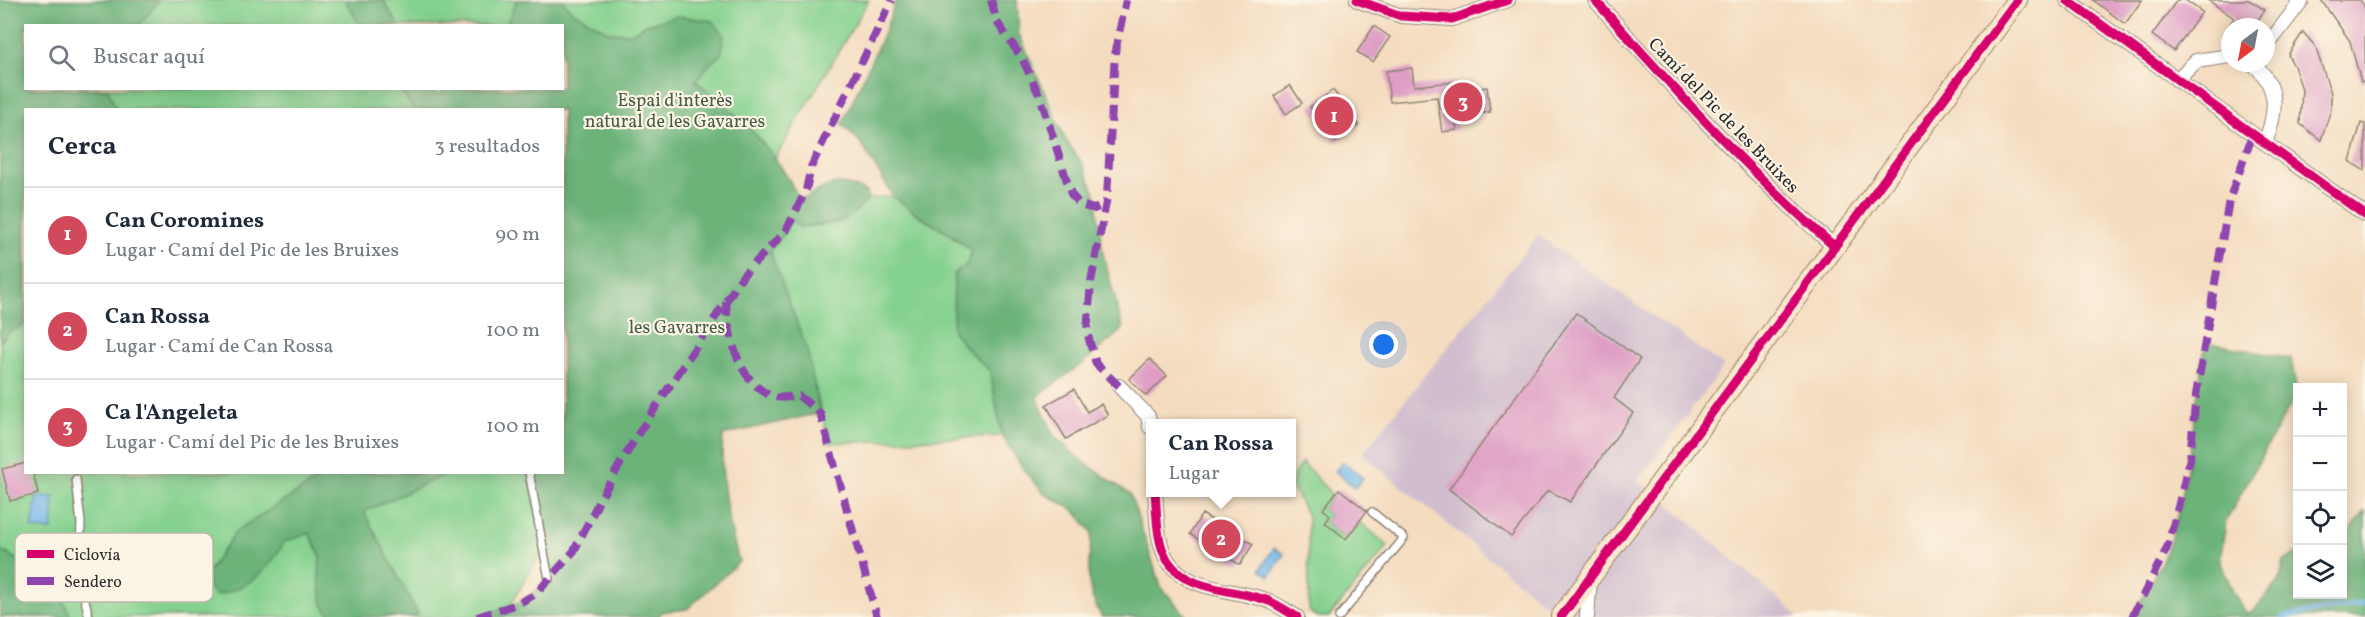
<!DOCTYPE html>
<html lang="es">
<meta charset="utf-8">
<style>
:root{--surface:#fff;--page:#f2f2f3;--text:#1f2937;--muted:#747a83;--line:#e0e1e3;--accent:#d1495b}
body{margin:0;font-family:Vollkorn,serif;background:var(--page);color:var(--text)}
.controls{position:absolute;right:18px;bottom:18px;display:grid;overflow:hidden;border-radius:0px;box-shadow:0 3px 15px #0003}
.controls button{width:54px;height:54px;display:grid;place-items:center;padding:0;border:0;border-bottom:2px solid var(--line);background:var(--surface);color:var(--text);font:30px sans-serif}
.compass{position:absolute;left:2221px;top:18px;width:54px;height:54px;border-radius:50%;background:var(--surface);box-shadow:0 3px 15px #0003;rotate:212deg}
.you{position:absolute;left:1384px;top:345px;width:21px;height:21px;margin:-15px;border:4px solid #fff;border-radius:50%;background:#1a73e8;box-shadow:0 0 0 9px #1a73e833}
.badge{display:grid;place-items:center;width:39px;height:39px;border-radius:50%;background:var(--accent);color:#fff;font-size:20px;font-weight:700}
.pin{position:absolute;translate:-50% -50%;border:3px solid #fff;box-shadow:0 2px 6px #0006}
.popup{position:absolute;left:1146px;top:419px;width:150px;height:78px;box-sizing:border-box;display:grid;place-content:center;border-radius:0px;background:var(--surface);filter:drop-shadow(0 2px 4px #0005);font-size:20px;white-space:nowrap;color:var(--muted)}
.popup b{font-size:22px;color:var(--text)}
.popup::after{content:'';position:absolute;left:50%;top:100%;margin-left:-12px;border:12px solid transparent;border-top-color:var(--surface)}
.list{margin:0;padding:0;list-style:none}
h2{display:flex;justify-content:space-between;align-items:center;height:78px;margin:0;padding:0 24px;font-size:26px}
h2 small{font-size:20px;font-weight:400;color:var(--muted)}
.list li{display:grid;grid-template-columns:39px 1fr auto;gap:18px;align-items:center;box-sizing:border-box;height:96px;padding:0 24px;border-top:2px solid var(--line)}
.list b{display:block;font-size:22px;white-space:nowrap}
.list p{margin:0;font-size:20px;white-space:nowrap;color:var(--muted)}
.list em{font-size:20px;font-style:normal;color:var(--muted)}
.icon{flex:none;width:33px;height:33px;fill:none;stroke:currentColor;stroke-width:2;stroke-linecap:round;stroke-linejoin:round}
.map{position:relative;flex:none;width:2365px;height:617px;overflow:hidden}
.search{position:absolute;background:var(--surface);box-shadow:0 3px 15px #0003;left:24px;top:24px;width:540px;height:66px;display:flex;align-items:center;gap:15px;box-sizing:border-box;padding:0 21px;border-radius:0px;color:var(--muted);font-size:22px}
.panel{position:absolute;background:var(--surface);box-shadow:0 3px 15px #0003;left:24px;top:108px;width:540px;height:366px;border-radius:0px}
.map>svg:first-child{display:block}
</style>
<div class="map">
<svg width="2365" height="617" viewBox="0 0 2365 617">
<rect width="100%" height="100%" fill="#fcf5e5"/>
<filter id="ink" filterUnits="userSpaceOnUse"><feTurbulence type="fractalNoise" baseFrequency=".0167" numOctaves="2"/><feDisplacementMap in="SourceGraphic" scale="12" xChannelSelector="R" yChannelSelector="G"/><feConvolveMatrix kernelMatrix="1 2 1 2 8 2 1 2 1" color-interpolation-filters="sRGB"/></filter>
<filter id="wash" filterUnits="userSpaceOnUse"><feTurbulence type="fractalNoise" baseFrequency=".008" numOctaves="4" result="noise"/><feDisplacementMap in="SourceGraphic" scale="24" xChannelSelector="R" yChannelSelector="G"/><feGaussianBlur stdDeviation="1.35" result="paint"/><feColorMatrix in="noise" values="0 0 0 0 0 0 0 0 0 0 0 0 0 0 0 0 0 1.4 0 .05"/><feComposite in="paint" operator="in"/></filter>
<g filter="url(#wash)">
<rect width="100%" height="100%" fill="#f4dcbf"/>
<path fill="#d0bdce" d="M 1538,235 L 1724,366 L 1638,481 L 1663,499 L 1799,617 L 1561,617 L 1362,454 Z"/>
<path fill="#85d18f" stroke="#587e5d" stroke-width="1.5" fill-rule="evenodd" d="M 0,0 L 869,0 L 503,617 L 0,617 ZM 26,26 L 562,26 L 562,88 L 26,88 ZM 26,110 L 562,110 L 562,472 L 26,472 Z
M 893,196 C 919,216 947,231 972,251 L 966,266 L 967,349 L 990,371 L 1002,436 L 829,443 L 815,387 L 770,251 L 786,231 L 790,220 L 800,227 C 810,225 821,226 830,223 C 844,219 859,209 868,199 Z
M 1302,462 L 1333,496 L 1323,509 L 1330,515 L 1325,522 L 1346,539 L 1360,522 L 1388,546 L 1329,617 L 1317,617 L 1309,611 L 1308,518 L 1292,486 L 1294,474 Z"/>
<path fill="#6cb37a" stroke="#4c6f52" stroke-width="1.5" d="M 0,0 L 160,0 L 139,25 L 26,26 L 26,88 L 108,89 L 116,109 L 26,110 L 25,324 L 8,333 L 0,342 Z
M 345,0 L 383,0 L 398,25 L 360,25 Z
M 517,0 L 561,0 L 575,13 L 609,32 L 631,33 L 646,24 L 678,16 L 712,21 L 724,34 L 721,54 L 708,66 L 696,81 C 736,111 777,152 798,197 L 806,198 C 830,182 839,179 866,192 L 868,199 C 860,207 849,219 838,222 C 826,226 813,224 800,227 L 790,220 L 786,231 L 770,251 L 807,350 L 820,413 L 723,435 C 719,478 728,521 739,562 L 687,609 L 661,612 L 659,617 L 477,617 C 507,607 527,603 549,579 L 529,473 L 562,472 L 562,110 L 413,109 L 400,89 L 431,89 L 435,95 L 443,93 L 447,88 L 562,88 L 562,26 L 506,25 Z
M 896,0 L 1017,0 L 1019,34 L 1064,137 L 1083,165 L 1095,193 L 1103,254 L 1123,329 L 1083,363 L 1037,397 L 1054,436 L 1082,461 L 1130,494 L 1161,587 L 1187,617 L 1102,617 C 1083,586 1089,566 1092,532 L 1074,510 L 1045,494 L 1026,473 L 1002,436 L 990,371 L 967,349 L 953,331 L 954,273 L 966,266 L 972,251 L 950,233 L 925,220 L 893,196 L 861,143 L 842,124 L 885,31 Z
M 2206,342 L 2291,359 L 2297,392 L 2226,521 L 2220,561 L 2234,594 L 2246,613 L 2253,611 L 2279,582 L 2284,562 L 2297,553 L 2298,594 L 2342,594 L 2343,536 L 2347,535 L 2365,511 L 2365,617 L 2132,617 C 2143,595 2160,569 2168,547 C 2191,480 2193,410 2206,342 Z
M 318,473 L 448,473 L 364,512 L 418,614 L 412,617 L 331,617 L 322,603 L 319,578 L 320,555 L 309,533 L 284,542 C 270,570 248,589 216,595 L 209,587 L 206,575 L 236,531 L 314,482 Z
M 0,550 L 20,561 L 43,596 L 63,600 L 71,617 L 0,617 Z"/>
<path fill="#76baec" stroke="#50728c" stroke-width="1.5" d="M 1343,462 L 1363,478 L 1355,488 L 1335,471 Z
M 37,496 L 54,497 L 52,530 L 32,529 Z
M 1274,548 L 1284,554 L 1270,576 L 1260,570 Z"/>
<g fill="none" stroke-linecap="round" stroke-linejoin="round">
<path stroke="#76baec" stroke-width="5" d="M 2283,617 L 2365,603"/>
</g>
<g id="blocks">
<path fill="#de9ec5" d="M 2093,0 L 2142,0 L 2125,24 Z
M 2177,0 L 2185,0 L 2202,12 L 2174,51 L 2152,35 Z
M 2208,0 L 2249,0 L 2265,10 L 2253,27 L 2228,27 L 2234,18 Z
M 2321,0 L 2360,0 L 2365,9 L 2365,81 L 2361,82 L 2350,41 Z
M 1374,26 L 1390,37 L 1373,62 L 1357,52 Z
M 2303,32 L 2315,46 L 2331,93 L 2331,110 L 2321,140 L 2300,124 L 2302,89 L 2294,66 L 2288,55 Z
M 1412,68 L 1414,86 L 1454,82 L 1455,91 L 1487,87 L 1490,112 L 1455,117 L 1457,130 L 1442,132 L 1437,97 L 1390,102 L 1386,71 Z
M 1290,85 L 1302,103 L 1286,114 L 1274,96 Z
M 1333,90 L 1359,125 L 1336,142 L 1310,107 Z
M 2361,123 L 2365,124 L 2365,171 L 2350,162 Z
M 1576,313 L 1640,359 L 1614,398 L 1633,413 L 1570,502 L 1548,490 L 1511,537 L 1449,489 Z
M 1150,359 L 1167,376 L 1146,396 L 1129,379 Z
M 1074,389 L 1087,412 L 1101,404 L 1108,415 L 1066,439 L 1046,405 Z
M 26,463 L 26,472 L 33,472 L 38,494 L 10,501 L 2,469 Z
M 1339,489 L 1367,511 L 1346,539 L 1325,522 L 1330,515 L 1323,509 Z
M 1202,514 L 1253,544 L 1240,565 L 1190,534 Z"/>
</g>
</g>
<g filter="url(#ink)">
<use href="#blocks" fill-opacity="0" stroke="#908475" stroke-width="1.5"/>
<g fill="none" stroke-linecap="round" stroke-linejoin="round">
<defs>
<path id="service" d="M 529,472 L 549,579
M 76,479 L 81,523 L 79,575 L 89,617
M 1339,617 L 1404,538 L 1372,512"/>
<path id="minor" d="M 1357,0 L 1401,16 L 1452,19 L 1508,0
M 1595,0 C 1671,86 1748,171 1835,247
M 2067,0 L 2365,215
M 2266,47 L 2302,0
M 2252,63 C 2280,86 2277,112 2265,143
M 2177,80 L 2196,61 L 2230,56
M 1119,386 L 1148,416 L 1150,427
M 1155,492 C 1157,513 1156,543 1168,561 C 1190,593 1235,588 1269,601 C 1278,605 1288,612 1297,617
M 1587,617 L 1590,579"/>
<path id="secondary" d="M 1561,617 L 2017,0"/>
</defs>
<use href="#service" stroke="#908475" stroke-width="10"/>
<use href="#minor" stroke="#908475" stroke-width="16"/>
<use href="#secondary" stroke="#908475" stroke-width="22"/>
<use href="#service" stroke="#fff" stroke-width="7"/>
<use href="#minor" stroke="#fff" stroke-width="14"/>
<use href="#secondary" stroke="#fbe6c4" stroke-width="20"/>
<path stroke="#8e44ad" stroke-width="8" stroke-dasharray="15 8" stroke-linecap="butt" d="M 991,0 L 997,22 L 1022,58 L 1041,99 L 1071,194 L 1080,205 L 1094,209 L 1104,205
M 726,301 C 728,335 738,385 775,397 C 782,399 792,396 799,396 L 820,413 L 877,617
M 1119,386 L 1096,364 L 1087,332 L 1091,282 L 1107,197 L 1115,52 L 1126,0
M 477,617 L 515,605 L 536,594 L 574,551 L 600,499 L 636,437 L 744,274 L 786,231 L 806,190 L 811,167 L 892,0
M 2132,617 L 2167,548 L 2178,507 L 2190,458 L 2196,395 L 2229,200 L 2253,134"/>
<defs>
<path id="cycleway" d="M 1357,0 L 1401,16 L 1452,19 L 1508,0
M 1595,0 C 1671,86 1748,171 1835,247
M 2067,0 L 2365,215
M 1155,492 C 1157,513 1156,543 1168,561 C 1190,593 1235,588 1269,601 C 1278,605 1288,612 1297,617
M 1561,617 L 2017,0"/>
</defs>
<use href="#cycleway" stroke="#fcf5e5" stroke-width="13"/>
<use href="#cycleway" stroke="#d6006c" stroke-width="9"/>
</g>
</g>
<g text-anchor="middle" stroke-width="4.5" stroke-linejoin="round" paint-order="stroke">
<g font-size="18" fill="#465d49" stroke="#fcf5e5">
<text x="675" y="106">Espai d'interès<tspan x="675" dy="21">natural de les Gavarres</tspan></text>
<text x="677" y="333">les Gavarres</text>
</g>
<g font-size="18" fill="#2b2b2b" stroke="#fcf5e5">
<text transform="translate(1724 115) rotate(46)" y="6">Camí del Pic de les Bruixes</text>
</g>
</g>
<rect x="15" y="533" width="198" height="69" rx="9" fill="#fcf5e5" stroke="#bdb8ad" stroke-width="1.5"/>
<rect x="27" y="550" width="27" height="8" fill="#d6006c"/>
<rect x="27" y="577" width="27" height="8" fill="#8e44ad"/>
<g font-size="16" fill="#2b2b2b">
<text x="64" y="560">Ciclovía</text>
<text x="64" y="587">Sendero</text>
</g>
</svg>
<div class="controls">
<button>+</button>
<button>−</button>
<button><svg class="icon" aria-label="locate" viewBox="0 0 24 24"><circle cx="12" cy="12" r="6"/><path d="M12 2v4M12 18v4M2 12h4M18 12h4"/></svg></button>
<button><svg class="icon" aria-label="layers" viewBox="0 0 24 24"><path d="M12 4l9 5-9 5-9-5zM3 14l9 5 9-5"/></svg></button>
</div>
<svg class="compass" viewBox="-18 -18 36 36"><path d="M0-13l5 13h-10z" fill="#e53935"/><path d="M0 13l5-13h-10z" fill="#747a83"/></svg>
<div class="you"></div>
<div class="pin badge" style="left:1334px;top:116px">1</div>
<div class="pin badge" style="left:1221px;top:539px">2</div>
<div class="popup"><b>Can Rossa</b>Lugar</div>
<div class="pin badge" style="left:1463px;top:102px">3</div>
<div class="search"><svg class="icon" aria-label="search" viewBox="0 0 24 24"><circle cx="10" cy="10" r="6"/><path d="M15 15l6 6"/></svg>Buscar aquí</div>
<section class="panel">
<h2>Cerca<small>3 resultados</small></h2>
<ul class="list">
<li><span class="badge">1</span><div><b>Can Coromines</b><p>Lugar · Camí del Pic de les Bruixes</p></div><em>90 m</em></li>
<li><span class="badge">2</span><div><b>Can Rossa</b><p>Lugar · Camí de Can Rossa</p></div><em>100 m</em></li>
<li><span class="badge">3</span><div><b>Ca l'Angeleta</b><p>Lugar · Camí del Pic de les Bruixes</p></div><em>100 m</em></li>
</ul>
</section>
</div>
